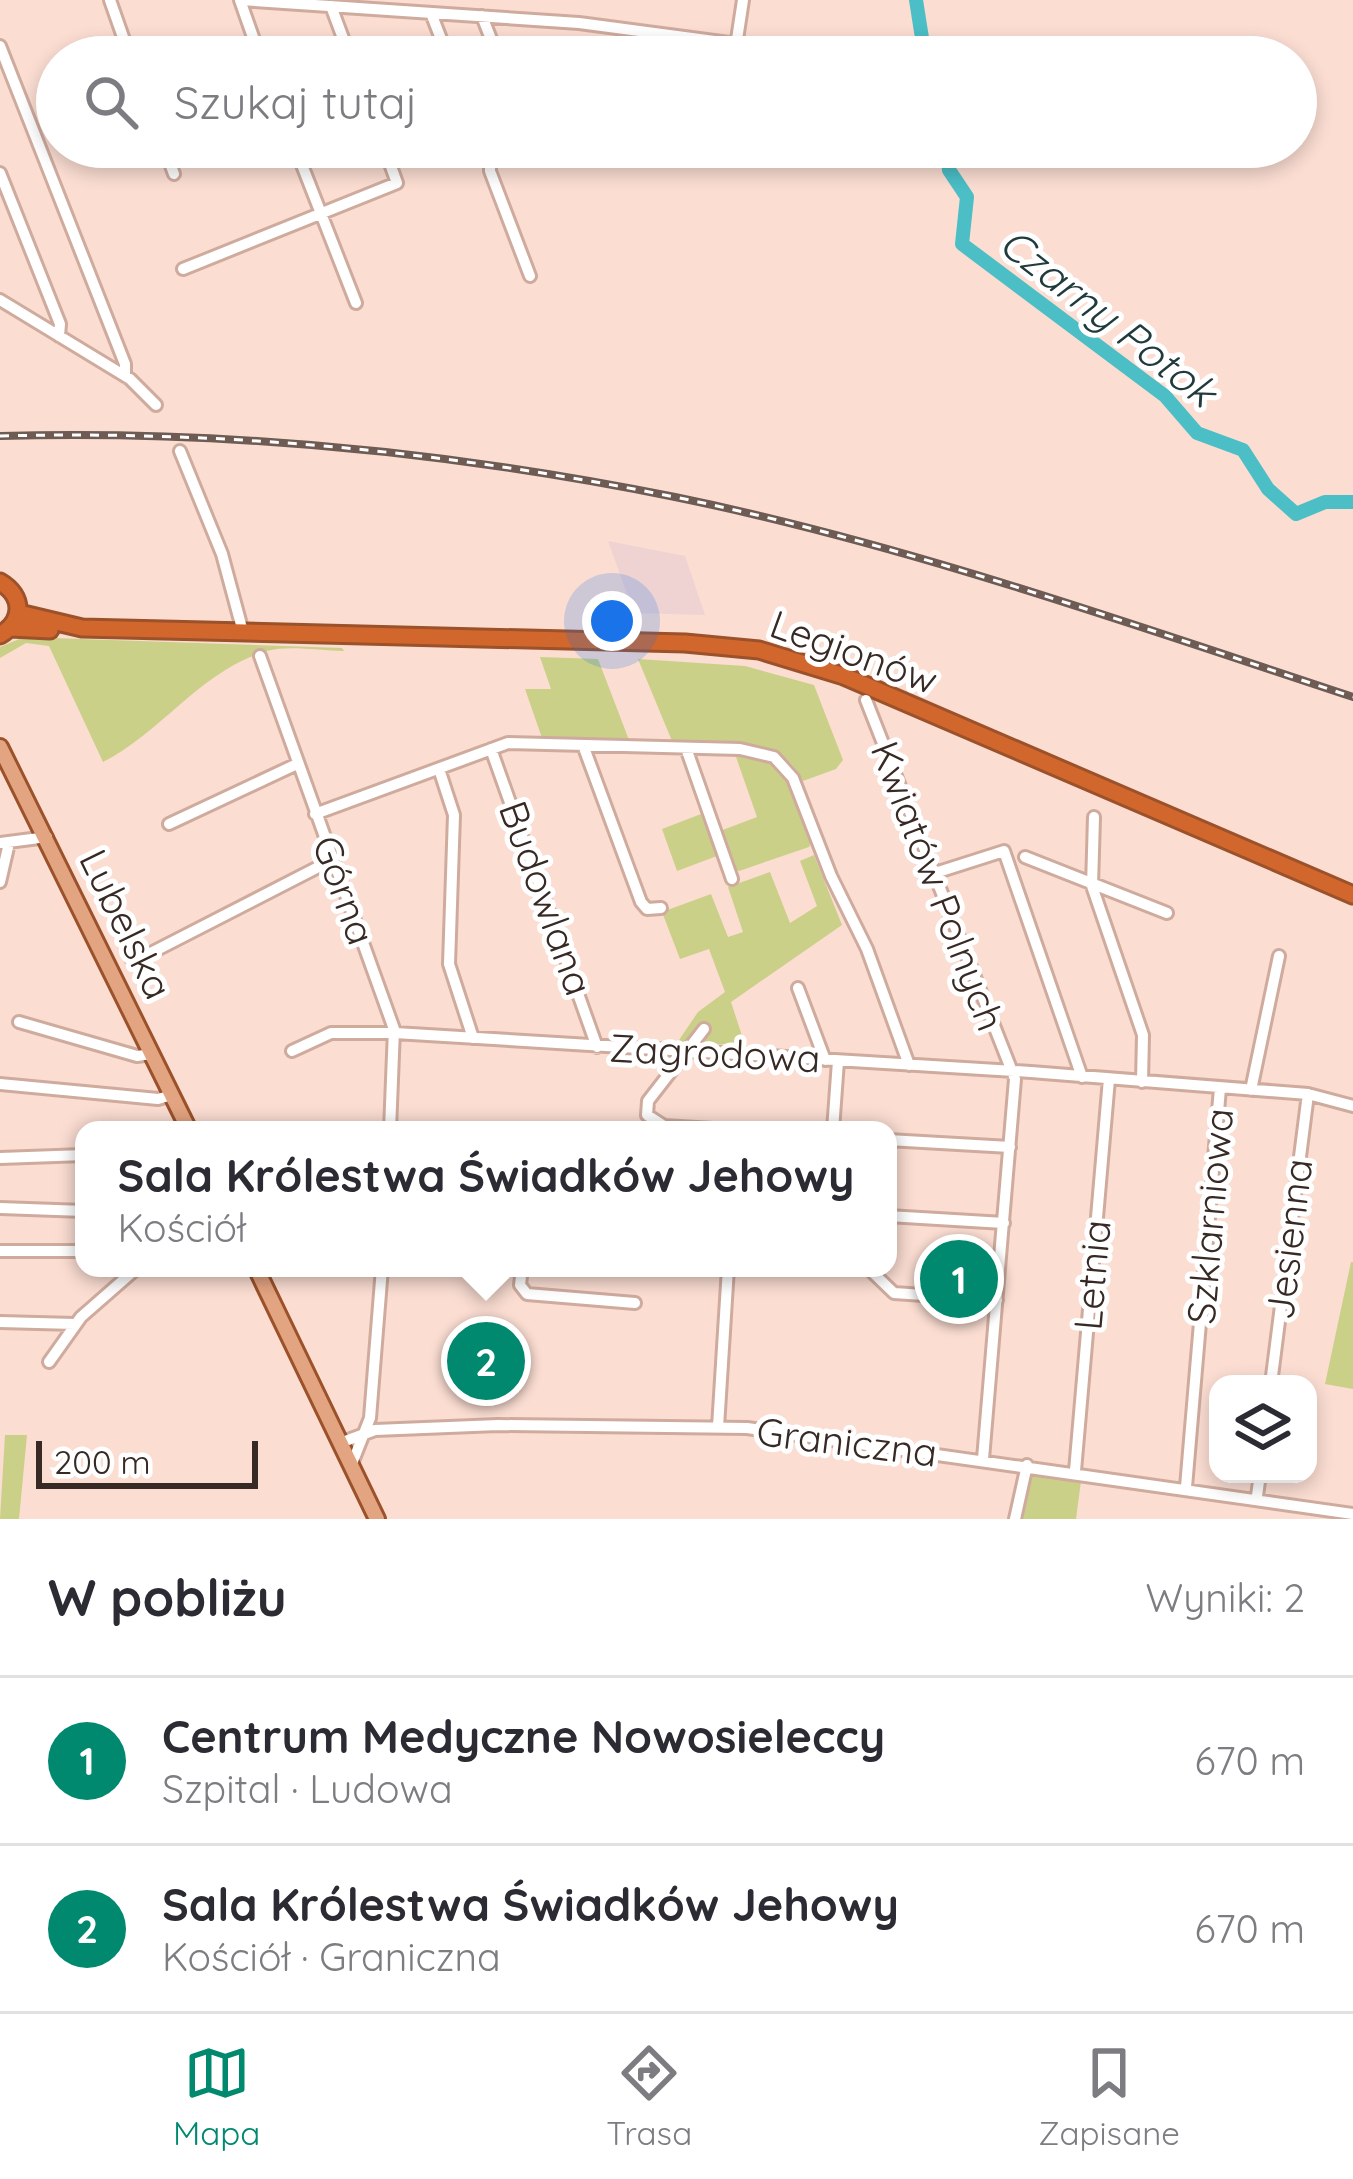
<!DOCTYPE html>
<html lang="pl">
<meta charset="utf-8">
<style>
:root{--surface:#fff;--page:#f7f7f7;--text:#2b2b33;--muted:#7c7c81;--line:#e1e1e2;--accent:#00896f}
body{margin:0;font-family:Quicksand,sans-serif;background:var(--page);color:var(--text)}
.controls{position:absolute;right:36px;bottom:36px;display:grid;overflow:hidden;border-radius:24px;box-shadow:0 6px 18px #0003}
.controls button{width:108px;height:108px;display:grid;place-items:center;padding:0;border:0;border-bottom:3px solid var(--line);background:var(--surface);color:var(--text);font:60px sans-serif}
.scale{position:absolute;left:36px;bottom:30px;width:222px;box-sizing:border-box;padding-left:12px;border:6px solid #372924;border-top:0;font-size:33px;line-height:42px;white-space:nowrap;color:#372924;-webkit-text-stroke:9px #fff;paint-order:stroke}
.you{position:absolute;left:612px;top:621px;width:42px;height:42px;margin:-30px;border:9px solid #fff;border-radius:50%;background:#1a73e8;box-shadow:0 0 0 18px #1a73e833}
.badge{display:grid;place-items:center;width:78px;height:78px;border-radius:50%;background:var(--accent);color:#fff;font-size:39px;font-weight:700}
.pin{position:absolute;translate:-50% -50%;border:6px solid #fff;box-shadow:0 3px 12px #0006}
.popup{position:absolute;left:75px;top:1121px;width:822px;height:156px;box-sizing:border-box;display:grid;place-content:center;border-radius:24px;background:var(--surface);filter:drop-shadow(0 3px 9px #0005);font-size:39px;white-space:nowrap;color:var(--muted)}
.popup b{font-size:45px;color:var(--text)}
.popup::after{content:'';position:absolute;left:50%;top:100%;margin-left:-24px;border:24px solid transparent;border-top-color:var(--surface)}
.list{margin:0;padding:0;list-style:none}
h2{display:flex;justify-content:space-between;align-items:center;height:156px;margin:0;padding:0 48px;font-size:51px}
h2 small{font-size:39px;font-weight:400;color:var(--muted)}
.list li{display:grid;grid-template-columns:78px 1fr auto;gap:36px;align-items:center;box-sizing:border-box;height:168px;padding:0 48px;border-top:3px solid var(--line)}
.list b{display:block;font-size:45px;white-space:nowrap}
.list p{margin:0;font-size:39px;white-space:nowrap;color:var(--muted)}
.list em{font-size:39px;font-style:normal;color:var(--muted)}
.icon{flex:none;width:66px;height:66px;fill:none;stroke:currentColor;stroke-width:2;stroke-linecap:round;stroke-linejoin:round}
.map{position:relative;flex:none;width:1353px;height:1519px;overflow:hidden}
.search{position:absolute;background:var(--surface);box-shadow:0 6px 18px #0003;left:36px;right:36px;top:36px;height:132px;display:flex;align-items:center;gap:30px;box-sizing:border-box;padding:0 42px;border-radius:66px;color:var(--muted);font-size:45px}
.sheet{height:492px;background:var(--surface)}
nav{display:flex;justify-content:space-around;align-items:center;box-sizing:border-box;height:168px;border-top:3px solid var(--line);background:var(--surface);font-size:33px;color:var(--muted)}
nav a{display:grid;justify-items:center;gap:6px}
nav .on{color:var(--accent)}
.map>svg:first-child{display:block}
</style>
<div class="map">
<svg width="1353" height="1519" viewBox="0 0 1353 1519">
<rect width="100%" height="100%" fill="#fbddd2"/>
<path fill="#eed3d2" d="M 608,541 L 685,556 L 705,615 L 634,613 Z"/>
<path fill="#cbd088" d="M 24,637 L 342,648 L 344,651 C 321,651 289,645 267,651 C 201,670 162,732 103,762 L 49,646 L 26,643 L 0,658 L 0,647 Z
M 540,657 L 598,659 L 629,740 L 542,738 L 525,689 L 551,689 Z
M 638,659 L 745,666 L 814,685 L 843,760 L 836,769 L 803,781 C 778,732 720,743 672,741 Z
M 735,754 C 793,759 794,792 812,840 L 809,847 L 739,871 L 734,868 L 720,831 L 757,817 Z
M 701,814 L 717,856 L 677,871 L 662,829 Z
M 814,855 L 842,925 L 731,1002 L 745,1045 L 677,1043 L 698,1012 L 725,992 L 709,949 L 680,959 L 662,912 L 711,894 L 728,937 L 743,932 L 728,887 L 770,872 L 790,923 L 817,906 L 800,861 Z
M 1351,1262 L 1353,1262 L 1353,1389 L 1325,1384 Z
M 5,1435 L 27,1435 L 19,1519 L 0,1519 Z
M 1031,1475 L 1081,1481 L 1076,1519 L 1021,1519 Z"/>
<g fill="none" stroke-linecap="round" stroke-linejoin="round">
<path stroke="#4bbec6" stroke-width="14" d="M 916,0 L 925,57
M 946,147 L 949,170 L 967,197 L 962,244 L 1165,396 L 1197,433 L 1243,450 L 1268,489 L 1296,514 L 1325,502 L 1353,502"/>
<defs>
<path id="minor" d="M 110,0 L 130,57
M 240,0 L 260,57
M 241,0 L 579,23 L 835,57
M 331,6 L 350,57
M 431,13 L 448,57
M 482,16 L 498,57
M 0,46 L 125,364 L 125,376
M 736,46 L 743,0
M 164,147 L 174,174
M 295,147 L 356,303
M 490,147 L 490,171 L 530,276
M 0,173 L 60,324 L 59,336
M 183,269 L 397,183 L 384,147
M 0,300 L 130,379 L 156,405
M 180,451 L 222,554 L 243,632
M 260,656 L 394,1029 L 390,1130
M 866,700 L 1015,1079 L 983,1459
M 583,745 L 641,902 L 647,909 L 661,908
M 686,748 L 732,879
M 491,749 L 597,1047
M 439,769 L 454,815 L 449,964 L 473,1038
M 315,814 L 508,743 L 740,749 L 774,757 L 793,778 L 831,876 L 867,949 L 909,1065
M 1094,817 L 1092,886 L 1143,1035 L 1142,1082
M 169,824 L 297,764
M 0,843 L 47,837
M 1025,857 L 1167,913
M 935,873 L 1004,851 L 1082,1077
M 0,882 L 9,843
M 131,958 L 143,957 L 332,860
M 798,988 L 825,1060
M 19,1022 L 137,1056 L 152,1054
M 704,1029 L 648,1101 L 647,1115 L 664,1126 L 730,1130
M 292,1051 L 331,1033 L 395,1033 L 1031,1072 L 1308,1094 L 1353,1106
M 0,1084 L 158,1099 L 172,1095
M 1251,1090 L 1279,956
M 833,1130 L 838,1061
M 888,1140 L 1010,1147
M 0,1158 L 84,1155
M 0,1208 L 84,1211
M 888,1216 L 1004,1223
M 0,1251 L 84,1251
M 522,1268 L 520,1285 L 527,1294 L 635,1303
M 868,1268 L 894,1293 L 997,1300
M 0,1322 L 75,1324
M 49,1362 L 81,1317 L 137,1268
M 1271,1384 L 1308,1094
M 718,1427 L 728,1268
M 340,1443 L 375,1430 L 498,1425 L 747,1428 L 1353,1514
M 351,1466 L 370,1418 L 382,1268
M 1075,1471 L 1109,1079
M 1186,1487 L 1220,1088
M 1257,1496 L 1260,1474
M 1015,1519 L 1027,1465"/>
<path id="major" d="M 0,747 L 189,1130
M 256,1268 L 377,1519"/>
<path id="highway" d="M 0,582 C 24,596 24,621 0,635
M 19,613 L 82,628 L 685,643 L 759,650 L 844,676 L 1353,895
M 11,628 L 50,630"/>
</defs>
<use href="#minor" stroke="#cfab9e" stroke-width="16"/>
<use href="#major" stroke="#9b512a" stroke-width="20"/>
<use href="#highway" stroke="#9b512a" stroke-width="21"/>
<use href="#minor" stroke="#fff" stroke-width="10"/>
<use href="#major" stroke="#e3a481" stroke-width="14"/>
<use href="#highway" stroke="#d1672d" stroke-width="15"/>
<defs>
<path id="rail" d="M 0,436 C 227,430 452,452 675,497 C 905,544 1131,624 1353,697"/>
</defs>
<use href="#rail" stroke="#6d5b54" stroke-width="8"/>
<use href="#rail" stroke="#fff" stroke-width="3" stroke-dasharray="9" stroke-linecap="butt"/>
</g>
<g text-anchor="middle" stroke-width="10" stroke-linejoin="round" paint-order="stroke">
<g font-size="39" fill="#372924" stroke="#fff">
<text transform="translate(854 652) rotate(20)" y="14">Legionów</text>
<text transform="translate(938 886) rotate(69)" y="14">Kwiatów Polnych</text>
<text transform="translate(344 890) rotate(70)" y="14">Górna</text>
<text transform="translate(546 898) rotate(70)" y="14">Budowlana</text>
<text transform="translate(126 924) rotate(64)" y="14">Lubelska</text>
<text transform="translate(715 1053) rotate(3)" y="14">Zagrodowa</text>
<text transform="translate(1210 1216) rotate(-85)" y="14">Szklarniowa</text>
<text transform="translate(1289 1239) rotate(-83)" y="14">Jesienna</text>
<text transform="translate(1092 1275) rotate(-85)" y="14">Letnia</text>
<text transform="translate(847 1442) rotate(7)" y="14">Graniczna</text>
</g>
<g font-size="42" font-style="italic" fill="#213a3c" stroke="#fff">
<text transform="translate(1108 317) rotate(38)" y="15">Czarny Potok</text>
</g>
</g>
</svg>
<div class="controls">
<button><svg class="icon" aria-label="layers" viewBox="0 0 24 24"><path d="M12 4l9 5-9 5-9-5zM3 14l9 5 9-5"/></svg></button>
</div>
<div class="scale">200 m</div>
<div class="you"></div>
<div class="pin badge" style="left:959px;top:1279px">1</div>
<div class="pin badge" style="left:486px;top:1361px">2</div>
<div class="popup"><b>Sala Królestwa Świadków Jehowy</b>Kościół</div>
<div class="search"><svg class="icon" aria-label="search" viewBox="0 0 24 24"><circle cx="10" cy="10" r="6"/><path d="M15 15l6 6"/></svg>Szukaj tutaj</div>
</div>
<section class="sheet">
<h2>W pobliżu<small>Wyniki: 2</small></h2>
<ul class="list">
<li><span class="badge">1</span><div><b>Centrum Medyczne Nowosieleccy</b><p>Szpital · Ludowa</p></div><em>670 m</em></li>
<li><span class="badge">2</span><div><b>Sala Królestwa Świadków Jehowy</b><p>Kościół · Graniczna</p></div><em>670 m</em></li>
</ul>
</section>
<nav>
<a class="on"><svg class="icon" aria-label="map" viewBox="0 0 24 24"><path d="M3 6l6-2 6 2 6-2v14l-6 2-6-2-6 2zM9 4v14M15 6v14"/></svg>Mapa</a>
<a><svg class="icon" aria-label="directions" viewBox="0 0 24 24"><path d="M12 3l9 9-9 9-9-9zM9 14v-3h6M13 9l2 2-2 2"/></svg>Trasa</a>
<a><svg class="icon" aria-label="saved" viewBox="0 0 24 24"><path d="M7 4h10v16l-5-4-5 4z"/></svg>Zapisane</a>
</nav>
